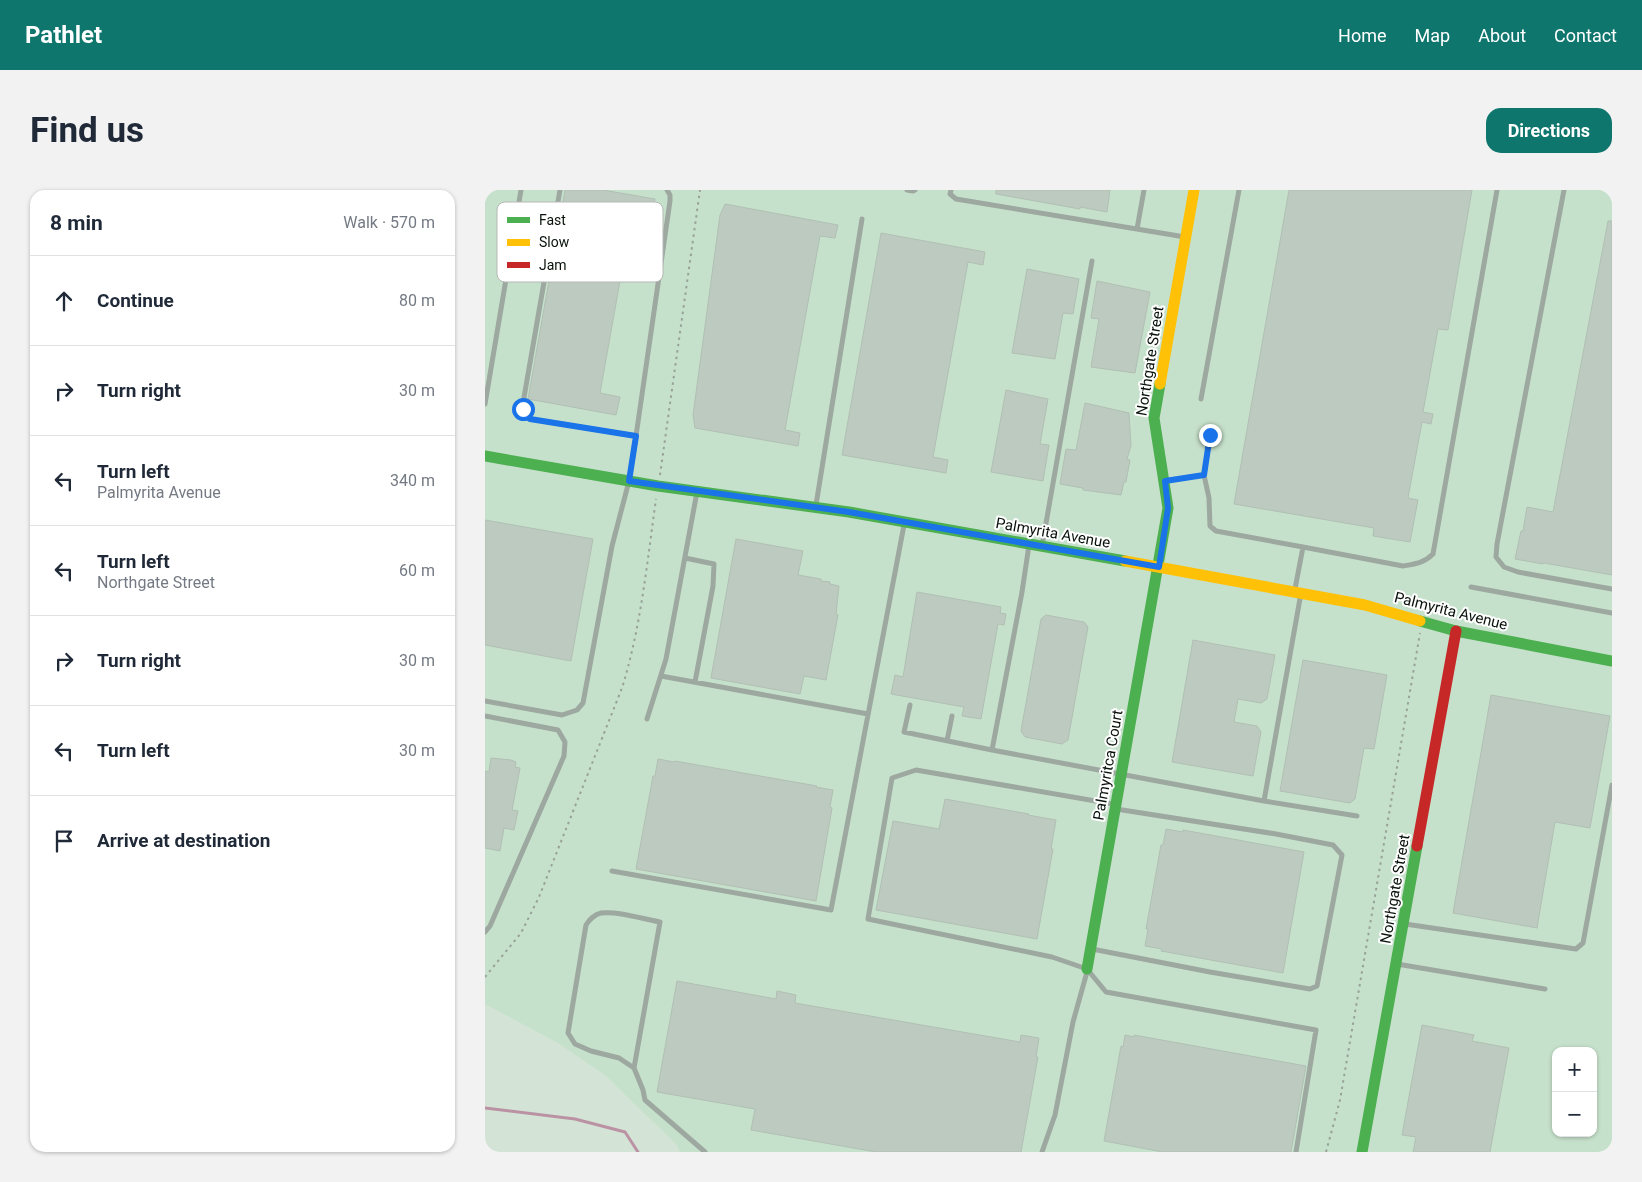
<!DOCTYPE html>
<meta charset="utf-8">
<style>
:root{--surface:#fff;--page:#f2f2f3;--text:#1f2937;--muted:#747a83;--line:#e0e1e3;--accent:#0f766e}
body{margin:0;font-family:Roboto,sans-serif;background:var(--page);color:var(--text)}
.controls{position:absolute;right:15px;bottom:15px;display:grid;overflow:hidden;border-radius:10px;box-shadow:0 1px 4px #0004}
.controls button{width:45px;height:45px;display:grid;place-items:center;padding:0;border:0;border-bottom:1px solid var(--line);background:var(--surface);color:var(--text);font:25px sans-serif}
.stop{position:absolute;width:15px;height:15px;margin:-11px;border:4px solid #1a73e8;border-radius:50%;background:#fff}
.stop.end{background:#1a73e8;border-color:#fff;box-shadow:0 1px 5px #0008}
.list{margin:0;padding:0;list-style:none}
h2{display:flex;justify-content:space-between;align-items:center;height:65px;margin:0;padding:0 20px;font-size:21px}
h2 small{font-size:16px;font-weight:400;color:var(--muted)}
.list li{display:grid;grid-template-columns:32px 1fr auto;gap:15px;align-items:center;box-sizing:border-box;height:90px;padding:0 20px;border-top:1px solid var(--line)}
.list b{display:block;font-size:19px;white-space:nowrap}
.list p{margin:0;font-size:16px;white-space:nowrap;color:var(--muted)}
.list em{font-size:16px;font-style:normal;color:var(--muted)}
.icon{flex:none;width:28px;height:28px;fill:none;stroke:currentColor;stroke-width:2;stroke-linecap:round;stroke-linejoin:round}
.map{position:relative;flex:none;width:1127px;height:962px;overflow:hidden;border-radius:15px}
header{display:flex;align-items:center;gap:30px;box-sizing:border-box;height:70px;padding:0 25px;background:var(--accent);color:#fff}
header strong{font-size:24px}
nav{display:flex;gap:28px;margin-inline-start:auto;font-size:18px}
.intro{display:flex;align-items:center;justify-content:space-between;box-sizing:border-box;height:120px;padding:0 30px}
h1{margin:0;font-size:35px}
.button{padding:12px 22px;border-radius:15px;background:var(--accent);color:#fff;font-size:18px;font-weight:700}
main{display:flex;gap:30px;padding:0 30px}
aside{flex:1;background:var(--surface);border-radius:15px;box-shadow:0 1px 4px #0004}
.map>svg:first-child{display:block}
</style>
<header>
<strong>Pathlet</strong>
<nav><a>Home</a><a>Map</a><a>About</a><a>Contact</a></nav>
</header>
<div class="intro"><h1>Find us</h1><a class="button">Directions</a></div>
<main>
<aside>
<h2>8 min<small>Walk · 570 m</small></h2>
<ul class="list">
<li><svg class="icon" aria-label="ahead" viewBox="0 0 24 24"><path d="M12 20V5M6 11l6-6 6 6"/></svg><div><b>Continue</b></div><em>80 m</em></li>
<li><svg class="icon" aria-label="right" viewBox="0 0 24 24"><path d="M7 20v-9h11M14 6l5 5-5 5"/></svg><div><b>Turn right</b></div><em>30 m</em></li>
<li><svg class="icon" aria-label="left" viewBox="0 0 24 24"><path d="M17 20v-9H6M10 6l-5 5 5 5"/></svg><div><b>Turn left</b><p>Palmyrita Avenue</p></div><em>340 m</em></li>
<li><svg class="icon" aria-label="left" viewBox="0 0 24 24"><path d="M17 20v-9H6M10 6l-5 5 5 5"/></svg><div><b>Turn left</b><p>Northgate Street</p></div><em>60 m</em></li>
<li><svg class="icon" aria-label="right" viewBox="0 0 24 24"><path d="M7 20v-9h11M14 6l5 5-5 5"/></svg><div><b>Turn right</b></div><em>30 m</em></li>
<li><svg class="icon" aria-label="left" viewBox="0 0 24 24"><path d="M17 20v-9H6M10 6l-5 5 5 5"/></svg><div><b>Turn left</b></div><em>30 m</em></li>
<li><svg class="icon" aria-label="arrive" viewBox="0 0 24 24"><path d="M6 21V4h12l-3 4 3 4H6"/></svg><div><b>Arrive at destination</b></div></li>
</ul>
</aside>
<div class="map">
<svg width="1127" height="962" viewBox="0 0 1127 962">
<rect width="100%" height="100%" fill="#d3e4d6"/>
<path fill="#c6e1cb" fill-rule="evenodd" d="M 0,0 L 1127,0 L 1127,962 L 195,962 L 192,955 L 120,885 L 73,853 L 0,814 ZM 1071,861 L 1108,861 L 1108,943 L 1071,943 Z"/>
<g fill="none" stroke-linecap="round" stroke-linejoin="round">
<path stroke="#bb92a4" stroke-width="3" d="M 0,918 L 90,929 L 140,942 L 153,962"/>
</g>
<path fill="#bdcabf" stroke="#b1bfb4" d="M 80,0 L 118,0 L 170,9 L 167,27 L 147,24 L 115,203 L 135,207 L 131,225 L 43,209 Z
M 511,0 L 625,0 L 622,22 L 595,17 L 595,19 L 511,4 Z
M 804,0 L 987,0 L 963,140 L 953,139 L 938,222 L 948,224 L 946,234 L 937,232 L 923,308 L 933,310 L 925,352 L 888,346 L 889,338 L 749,314 Z
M 240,14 L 353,35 L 350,48 L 335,46 L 300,240 L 315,243 L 313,256 L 210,238 L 208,225 L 235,25 Z
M 1123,31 L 1127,31 L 1127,385 L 1059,373 L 1058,374 L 1030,369 L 1036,341 L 1038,341 L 1042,317 L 1068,322 Z
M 396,43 L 500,62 L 498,75 L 483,72 L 448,267 L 463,270 L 461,283 L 357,265 Z
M 542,79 L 594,89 L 588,124 L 578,123 L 570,169 L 527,163 Z
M 612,91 L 665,102 L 650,183 L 606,177 L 614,129 L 606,128 Z
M 521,200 L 563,209 L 555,254 L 564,255 L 558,291 L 506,282 Z
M 600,213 L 644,223 L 646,256 L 642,269 L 645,270 L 641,292 L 639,292 L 636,305 L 598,300 L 598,298 L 575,294 L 581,259 L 591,260 Z
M 0,330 L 108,349 L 86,471 L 0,455 Z
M 251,349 L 318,361 L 313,385 L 336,389 L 336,391 L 345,392 L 345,394 L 354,396 L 351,424 L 353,425 L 341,490 L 319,486 L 315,504 L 226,488 Z
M 432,402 L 516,417 L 515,423 L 521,424 L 519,435 L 513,434 L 496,529 L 477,526 L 479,517 L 406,504 L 410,485 L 418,487 Z
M 561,425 L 599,432 L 603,437 L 583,550 L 577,554 L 540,547 L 536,541 L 556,429 Z
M 708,450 L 790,465 L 782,509 L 776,513 L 753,509 L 749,532 L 772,536 L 776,542 L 768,586 L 687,572 Z
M 818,470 L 902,485 L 889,559 L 879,558 L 870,609 L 865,613 L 795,601 Z
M 1006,505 L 1125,526 L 1105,638 L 1070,632 L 1052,738 L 968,723 Z
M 6,568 L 26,570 L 31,572 L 30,577 L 35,578 L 27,620 L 33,621 L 29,640 L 19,638 L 15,661 L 0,658 L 0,581 L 4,582 Z
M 173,569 L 189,572 L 190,571 L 332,596 L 331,597 L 348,600 L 345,617 L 347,618 L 331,711 L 151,679 L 168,586 L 170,586 Z
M 460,609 L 544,624 L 543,625 L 571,630 L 566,659 L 568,659 L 552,749 L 391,720 L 408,631 L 454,639 Z
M 681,639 L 698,642 L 698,640 L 819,662 L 798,783 L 676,761 L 677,759 L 660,756 L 663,739 L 661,739 L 676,655 L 678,655 Z
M 192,791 L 291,809 L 292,801 L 311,805 L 310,813 L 535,852 L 536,845 L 554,848 L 551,867 L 553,867 L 536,962 L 391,962 L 266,940 L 270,919 L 172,902 Z
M 937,835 L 989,845 L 987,851 L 1024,858 L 1005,962 L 928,962 L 931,947 L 917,945 Z
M 640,845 L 649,847 L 649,845 L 821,876 L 806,962 L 678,962 L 619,951 L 636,856 L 638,857 Z"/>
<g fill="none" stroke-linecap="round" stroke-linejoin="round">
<path stroke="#98a29a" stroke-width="2" stroke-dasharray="2.5 4" stroke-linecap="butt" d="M 175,285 L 215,0
M 0,787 L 36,743 L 54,707 L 137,498 C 156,437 162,373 171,309
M 841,962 L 855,910 L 935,443"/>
<path stroke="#9da8a0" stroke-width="5" d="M 422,0 L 428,1 L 430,0
M 466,0 L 465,4 L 471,9 L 700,47
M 1079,0 L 1012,354 L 1011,367 L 1019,377 L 1033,382 L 1127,399
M 652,39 L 659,0
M 716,209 L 754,0
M 0,214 L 36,0
M 725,245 L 719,285 L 724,308 L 725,336 L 731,341 L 818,357
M 151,246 L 185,11 L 185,5 L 182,0
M 680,291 L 719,285
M 331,315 L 377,29
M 544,355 L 537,402 L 507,560 L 779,611 L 816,403
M 557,356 L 607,71
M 200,368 L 229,374 L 228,396 L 210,492
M 986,397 L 1127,423
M 810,399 L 818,357 L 918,376 C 930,374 939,373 948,364 L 1012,0
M 176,486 L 383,524
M 0,511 L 77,525 L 92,520 L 98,513 L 127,356 L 144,291 L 151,246 L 45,229 L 41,226 L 37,219 L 75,0
M 425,515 L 419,542 L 507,560
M 0,526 L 73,540 L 80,552 L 79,566 L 5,736 L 0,742
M 162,529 L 181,469 L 212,302
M 462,551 L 467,526
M 779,611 L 872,626
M 628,614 L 431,580 L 407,588 L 383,729 L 567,767 L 602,779 L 621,802 L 831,840 L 811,962
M 127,681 L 346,720 L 419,335
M 920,734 L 1091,759 L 1098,753 L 1127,595
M 607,759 L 725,782 L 825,799 L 832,796 L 857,665 L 848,655 L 791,644 L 631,619
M 912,774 L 1060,799
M 149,878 L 134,868 L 106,861 L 90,854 L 83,843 L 101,735 C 104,730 110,724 116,723 C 135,721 157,729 175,732 L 149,878 L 158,900 L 160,910 L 220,962
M 557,962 L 570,925 L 588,832 L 602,782"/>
<path stroke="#4caf50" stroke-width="11" d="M 0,266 L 173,296 L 364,322 L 640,371
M 935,431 L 971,441 L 1127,471
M 602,779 L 683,318 L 669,228 L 675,194
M 877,962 L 932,656"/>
<path stroke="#ffc107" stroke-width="11" d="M 675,194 L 709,0
M 640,371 L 880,415 L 935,431"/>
<path stroke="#c62828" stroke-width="11" d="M 932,656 L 971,441"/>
</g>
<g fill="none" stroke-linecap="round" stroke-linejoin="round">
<path stroke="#1a73e8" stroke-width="6" d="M 38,219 L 41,226 L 45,229 L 151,246 L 144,291 L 364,322 L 674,377 L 683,318 L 680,291 L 719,285 L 725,245"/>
</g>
<g text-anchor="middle" stroke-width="4" stroke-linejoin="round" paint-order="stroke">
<g font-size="15" fill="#08120a" stroke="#fff">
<text transform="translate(665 171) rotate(-81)" y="5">Northgate Street</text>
<text transform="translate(568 343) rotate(10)" y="5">Palmyrita Avenue</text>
<text transform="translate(966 421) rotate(14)" y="5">Palmyrita Avenue</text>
<text transform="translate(623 575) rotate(-80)" y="5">Palmyritca Court</text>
<text transform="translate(910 699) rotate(-80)" y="5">Northgate Street</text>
</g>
</g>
<rect x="12" y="12" width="166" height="80" rx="8" fill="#fff" stroke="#b5b8b6" stroke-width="1"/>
<rect x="22" y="27" width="23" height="6" fill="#4caf50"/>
<rect x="22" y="49" width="23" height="7" fill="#ffc107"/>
<rect x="22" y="72" width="23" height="6" fill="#c62828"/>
<g font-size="14" fill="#08120a">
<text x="54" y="35">Fast</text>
<text x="54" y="57">Slow</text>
<text x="54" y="80">Jam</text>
</g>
</svg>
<div class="controls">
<button>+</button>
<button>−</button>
</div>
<div class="stop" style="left:38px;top:219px"></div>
<div class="stop end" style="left:725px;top:245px"></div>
</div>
</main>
